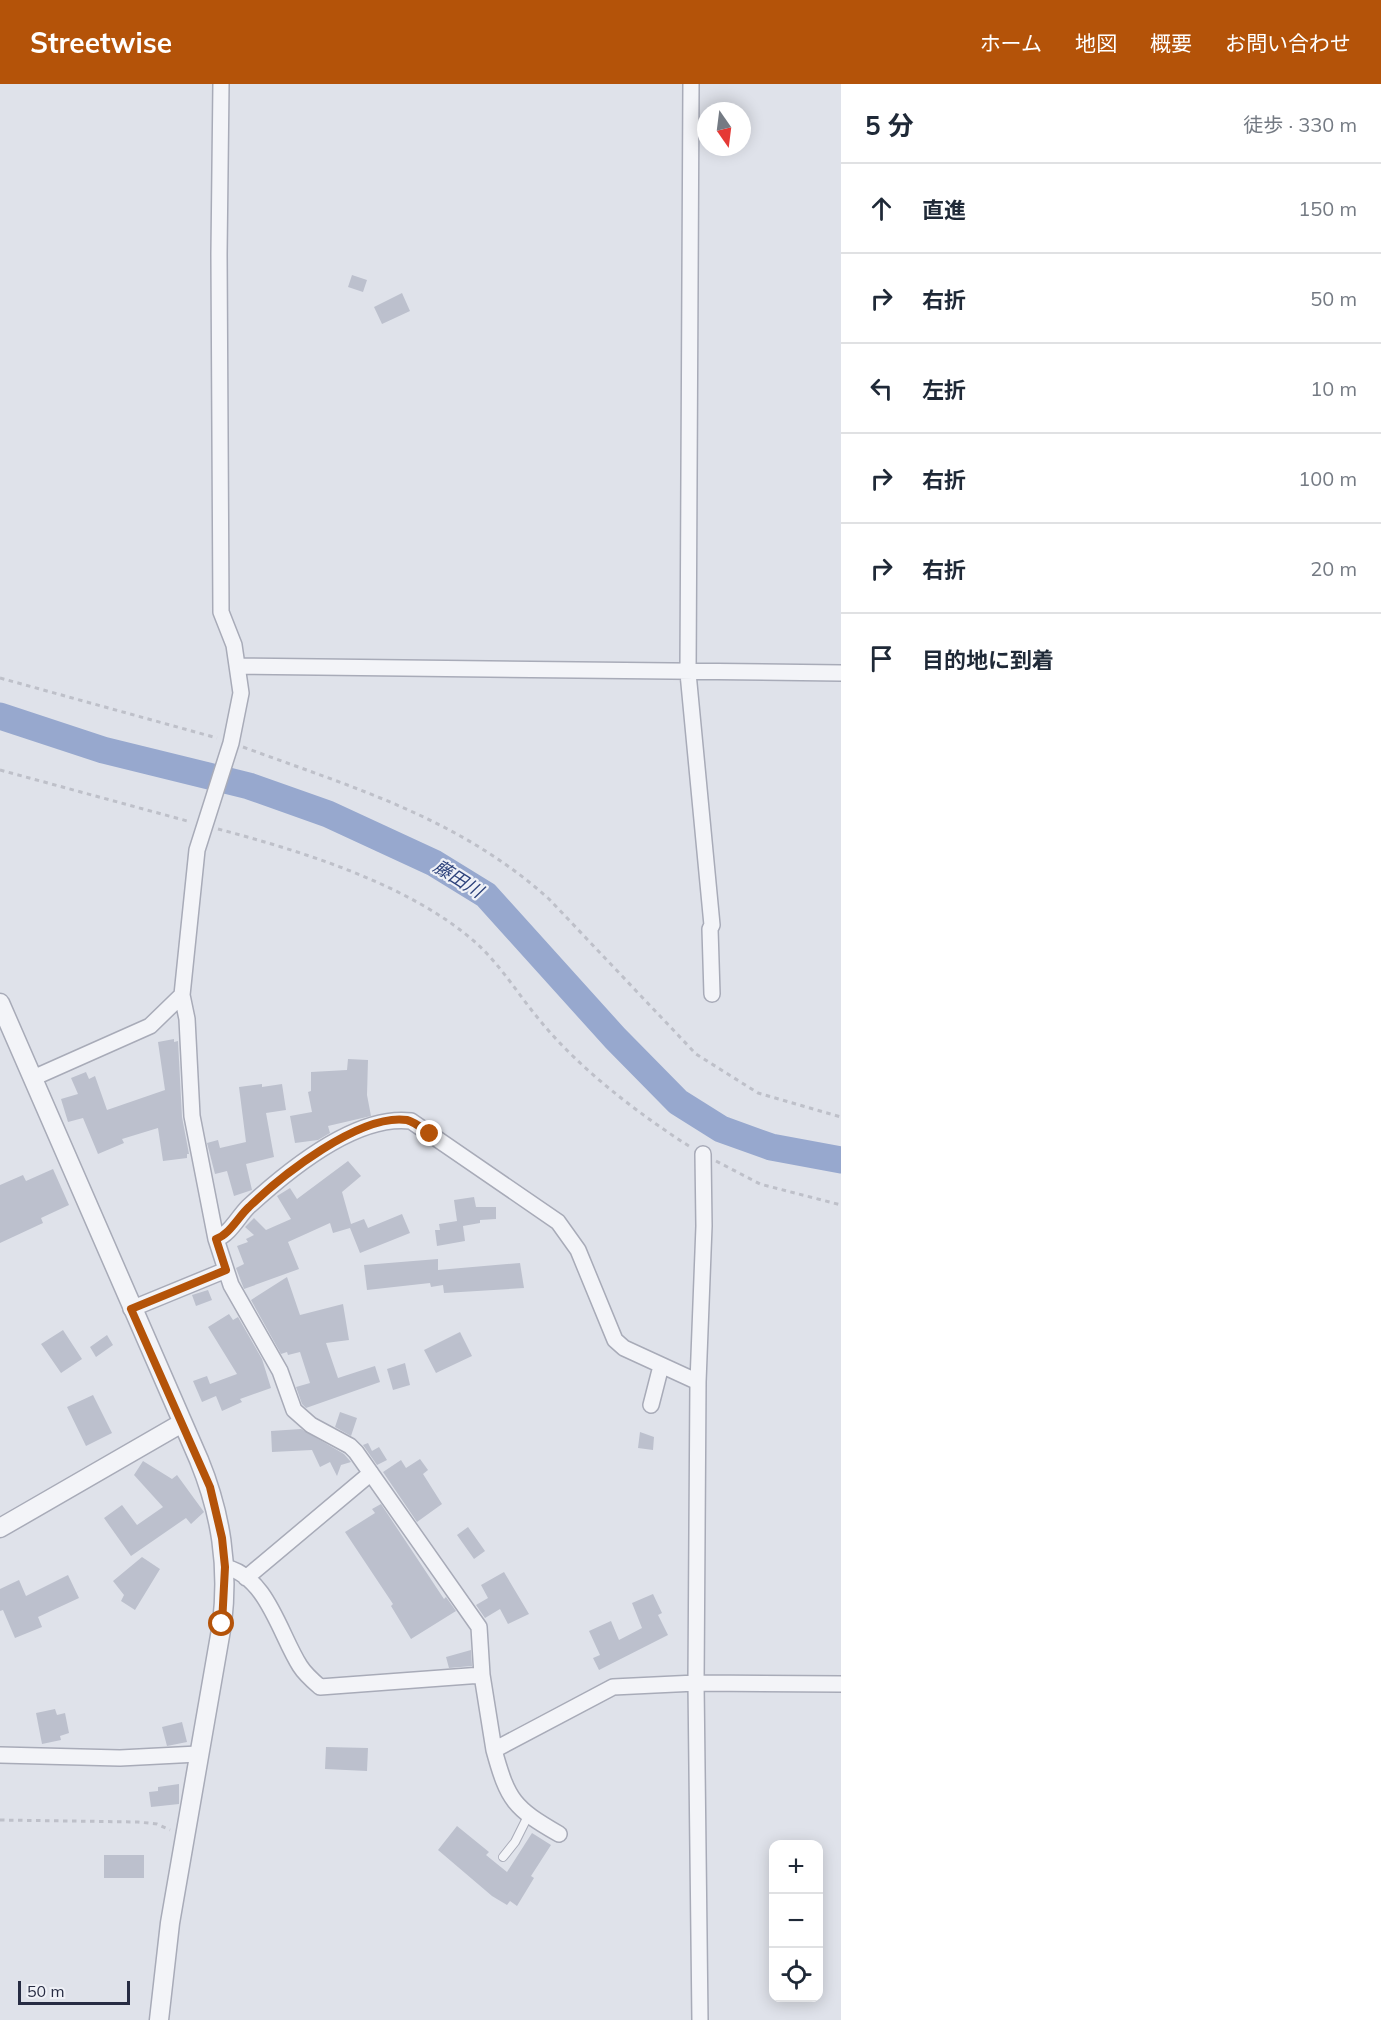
<!DOCTYPE html>
<html lang="ja">
<meta charset="utf-8">
<style>
:root{--surface:#fff;--page:#f6f6f7;--text:#1f2937;--muted:#747a83;--line:#e0e1e3;--accent:#b45309}
body{margin:0;font-family:Mulish,"Noto Sans JP",sans-serif;background:var(--page);color:var(--text)}
.controls{position:absolute;right:18px;bottom:18px;display:grid;overflow:hidden;border-radius:12px;box-shadow:0 3px 15px #0003}
.controls button{width:54px;height:54px;display:grid;place-items:center;padding:0;border:0;border-bottom:2px solid var(--line);background:var(--surface);color:var(--text);font:30px sans-serif}
.compass{position:absolute;left:697px;top:18px;width:54px;height:54px;border-radius:50%;background:var(--surface);box-shadow:0 3px 15px #0003;rotate:166deg}
.scale{position:absolute;left:18px;bottom:15px;width:112px;box-sizing:border-box;padding-left:6px;border:3px solid #272c43;border-top:0;font-size:16px;line-height:21px;white-space:nowrap;color:#272c43;-webkit-text-stroke:4px #eff1f7;paint-order:stroke}
.stop{position:absolute;width:18px;height:18px;margin:-14px;border:4px solid #b45309;border-radius:50%;background:#fff}
.stop.end{background:#b45309;border-color:#fff;box-shadow:0 2px 6px #0008}
.list{margin:0;padding:0;list-style:none}
h2{display:flex;justify-content:space-between;align-items:center;height:78px;margin:0;padding:0 24px;font-size:26px}
h2 small{font-size:20px;font-weight:400;color:var(--muted)}
.list li{display:grid;grid-template-columns:39px 1fr auto;gap:18px;align-items:center;box-sizing:border-box;height:90px;padding:0 24px;border-top:2px solid var(--line)}
.list b{display:block;font-size:22px;white-space:nowrap}
.list em{font-size:20px;font-style:normal;color:var(--muted)}
.icon{flex:none;width:33px;height:33px;fill:none;stroke:currentColor;stroke-width:2;stroke-linecap:round;stroke-linejoin:round}
.map{position:relative;flex:none;width:841px;height:1936px;overflow:hidden}
header{display:flex;align-items:center;gap:36px;box-sizing:border-box;height:84px;padding:0 30px;background:var(--accent);color:#fff}
header strong{font-size:28px}
nav{display:flex;gap:33px;margin-inline-start:auto;font-size:21px}
main{display:flex}
aside{flex:1;background:var(--surface)}
.map>svg:first-child{display:block}
</style>
<header>
<strong>Streetwise</strong>
<nav><a>ホーム</a><a>地図</a><a>概要</a><a>お問い合わせ</a></nav>
</header>
<main>
<div class="map">
<svg width="841" height="1936" viewBox="0 0 841 1936">
<rect width="100%" height="100%" fill="#dfe2ea"/>
<g fill="none" stroke-linecap="round" stroke-linejoin="round">
<path stroke="#97a8ce" stroke-width="27" d="M 0,632 L 103,666 L 249,702 L 328,730 L 434,779 L 486,811 L 615,954 L 678,1018 L 721,1045 L 771,1063 L 841,1076"/>
</g>
<path fill="#bcc0cd" d="M 352,191 L 367,196 L 363,208 L 348,203 Z
M 402,209 L 410,227 L 382,240 L 374,223 Z
M 174,955 L 174,958 L 178,957 L 182,1033 L 189,1070 L 187,1070 L 187,1074 L 163,1077 L 158,1044 L 122,1055 L 124,1059 L 98,1070 L 83,1034 L 68,1038 L 61,1015 L 78,1010 L 71,994 L 86,988 L 89,995 L 95,992 L 107,1026 L 165,1006 L 158,958 Z
M 348,975 L 368,976 L 367,1011 L 371,1032 L 328,1042 L 330,1049 L 318,1056 L 295,1059 L 290,1032 L 312,1028 L 308,1008 L 311,1007 L 311,988 L 347,986 Z
M 262,1000 L 262,1003 L 282,1000 L 286,1026 L 266,1029 L 274,1073 L 246,1080 L 252,1106 L 234,1112 L 227,1087 L 215,1090 L 207,1059 L 218,1056 L 220,1064 L 246,1058 L 239,1003 Z
M 348,1077 L 361,1092 L 342,1108 L 351,1140 L 364,1135 L 368,1144 L 402,1130 L 410,1149 L 360,1169 L 350,1144 L 333,1149 L 330,1139 L 288,1158 L 299,1185 L 244,1205 L 236,1184 L 244,1180 L 237,1162 L 248,1158 L 246,1155 L 254,1151 L 245,1143 L 254,1134 L 266,1146 L 291,1135 L 277,1112 L 290,1104 L 297,1115 Z
M 53,1085 L 69,1121 L 41,1134 L 43,1139 L 0,1159 L 0,1101 L 23,1091 L 26,1097 Z
M 474,1113 L 476,1123 L 496,1123 L 496,1135 L 480,1136 L 480,1139 L 463,1142 L 465,1157 L 437,1162 L 435,1146 L 440,1146 L 439,1140 L 457,1137 L 454,1116 Z
M 438,1175 L 438,1186 L 520,1179 L 524,1204 L 444,1209 L 443,1201 L 431,1203 L 430,1199 L 367,1206 L 364,1181 Z
M 287,1193 L 300,1231 L 343,1220 L 349,1256 L 326,1259 L 338,1294 L 375,1282 L 380,1298 L 306,1324 L 302,1320 L 296,1303 L 310,1299 L 300,1268 L 288,1271 L 287,1268 L 281,1270 L 251,1216 Z
M 208,1206 L 212,1216 L 196,1222 L 192,1211 Z
M 229,1230 L 233,1236 L 238,1233 L 262,1275 L 271,1304 L 240,1315 L 242,1318 L 222,1327 L 216,1312 L 202,1318 L 193,1297 L 207,1292 L 210,1300 L 237,1290 L 208,1243 Z
M 63,1246 L 82,1275 L 61,1289 L 41,1260 Z
M 460,1248 L 472,1272 L 436,1289 L 424,1266 Z
M 107,1251 L 113,1261 L 96,1273 L 90,1263 Z
M 405,1279 L 410,1301 L 393,1306 L 387,1285 Z
M 93,1311 L 112,1349 L 86,1362 L 67,1323 Z
M 340,1328 L 357,1334 L 351,1352 L 335,1343 Z
M 301,1345 L 344,1370 L 351,1378 L 341,1381 L 337,1392 L 330,1378 L 320,1383 L 312,1366 L 272,1368 L 271,1347 Z
M 640,1348 L 654,1353 L 653,1366 L 638,1364 Z
M 368,1359 L 372,1367 L 379,1363 L 387,1376 L 377,1381 L 363,1361 Z
M 420,1375 L 428,1386 L 423,1390 L 442,1420 L 417,1438 L 383,1388 L 401,1376 L 406,1384 Z
M 143,1377 L 172,1395 L 177,1391 L 204,1428 L 191,1440 L 186,1434 L 131,1472 L 104,1434 L 122,1421 L 137,1441 L 163,1423 L 134,1391 Z
M 381,1420 L 444,1515 L 446,1513 L 456,1527 L 411,1555 L 391,1522 L 393,1520 L 345,1448 L 375,1429 L 372,1425 Z
M 468,1443 L 485,1467 L 474,1475 L 457,1451 Z
M 142,1473 L 160,1485 L 135,1526 L 121,1517 L 124,1511 L 113,1497 Z
M 504,1488 L 529,1530 L 508,1540 L 500,1525 L 485,1534 L 476,1521 L 488,1514 L 481,1501 Z
M 68,1491 L 79,1514 L 38,1533 L 42,1543 L 15,1554 L 3,1526 L 0,1527 L 0,1505 L 19,1496 L 26,1512 Z
M 653,1510 L 662,1529 L 658,1531 L 668,1551 L 599,1586 L 593,1574 L 600,1571 L 589,1547 L 611,1537 L 619,1556 L 642,1544 L 632,1519 Z
M 471,1566 L 472,1582 L 449,1584 L 446,1573 Z
M 55,1625 L 57,1631 L 65,1629 L 69,1649 L 60,1652 L 61,1656 L 42,1660 L 36,1629 Z
M 182,1638 L 187,1658 L 167,1662 L 162,1643 Z
M 326,1663 L 368,1664 L 367,1687 L 325,1685 Z
M 179,1700 L 179,1720 L 151,1723 L 149,1708 L 158,1707 L 158,1703 Z
M 457,1742 L 489,1768 L 486,1771 L 507,1788 L 532,1749 L 551,1761 L 531,1792 L 534,1794 L 517,1822 L 510,1817 L 507,1821 L 492,1812 L 438,1766 Z
M 104,1771 L 144,1771 L 144,1794 L 104,1794 Z"/>
<g fill="none" stroke-linecap="round" stroke-linejoin="round">
<defs>
<path id="service" d="M 503,1773 L 515,1758 L 528,1732"/>
<path id="minor" d="M 221,0 L 219,170 L 221,528 L 234,561 L 241,609 L 231,659 L 197,766 L 182,911 L 187,935 L 192,1032 L 216,1155 L 231,1201 L 280,1287 L 294,1326 L 311,1341 L 350,1362 L 356,1368 L 479,1543 L 482,1591 L 494,1666 L 613,1603 L 696,1599 L 841,1600
M 691,0 L 688,589 L 712,841 L 710,845 L 712,910
M 239,582 L 841,589
M 33,994 L 150,942 L 182,911
M 216,1155 C 230,1150 238,1133 248,1123 C 287,1087 356,1030 411,1037 L 558,1138 L 578,1166 L 615,1256 L 624,1264 L 698,1298
M 131,1225 L 226,1186
M 651,1321 L 661,1282
M 225,1483 C 267,1492 280,1551 300,1582 C 305,1590 313,1597 320,1603 L 482,1591
M 246,1494 L 371,1389
M 494,1666 C 508,1717 514,1724 559,1750
M 0,1671 L 120,1674 L 198,1670
M 700,1936 L 696,1599 L 698,1298 L 704,1142 L 703,1070"/>
<path id="tertiary" d="M 0,919 L 199,1376 C 221,1430 229,1482 222,1540 L 170,1839 L 159,1936
M 0,1444 L 182,1339"/>
</defs>
<use href="#service" stroke="#a8abb8" stroke-width="10"/>
<use href="#minor" stroke="#a8abb8" stroke-width="18"/>
<use href="#tertiary" stroke="#a8abb8" stroke-width="21"/>
<path stroke="#bec0c9" stroke-width="3" stroke-dasharray="4.5 4.5" stroke-linecap="butt" d="M 0,594 L 217,654
M 243,663 C 354,704 459,734 549,815 L 696,970 L 758,1009 L 841,1033
M 0,686 L 191,738
M 218,745 C 301,767 409,800 475,858 C 501,881 519,912 542,939 C 582,987 640,1031 692,1064
M 716,1077 L 760,1100 L 841,1121
M 0,1736 L 138,1738 L 157,1740 L 170,1746"/>
<use href="#service" stroke="#f3f4f8" stroke-width="8"/>
<use href="#minor" stroke="#f3f4f8" stroke-width="15"/>
<use href="#tertiary" stroke="#f3f4f8" stroke-width="18"/>
</g>
<g fill="none" stroke-linecap="round" stroke-linejoin="round">
<path stroke="#b45309" stroke-width="8" d="M 222,1540 L 225,1483 L 222,1454 L 210,1403 L 131,1225 L 226,1186 L 216,1155 C 230,1150 238,1133 249,1123 C 281,1092 360,1029 407,1036 C 415,1038 423,1045 430,1050"/>
</g>
<g text-anchor="middle" stroke-width="4.5" stroke-linejoin="round" paint-order="stroke">
<g font-size="18" font-style="italic" fill="#2d427b" stroke="#eff1f7">
<text transform="translate(458 795) rotate(32)" y="6">藤田川</text>
</g>
</g>
</svg>
<div class="controls">
<button>+</button>
<button>−</button>
<button><svg class="icon" aria-label="locate" viewBox="0 0 24 24"><circle cx="12" cy="12" r="6"/><path d="M12 2v4M12 18v4M2 12h4M18 12h4"/></svg></button>
</div>
<svg class="compass" viewBox="-18 -18 36 36"><path d="M0-13l5 13h-10z" fill="#e53935"/><path d="M0 13l5-13h-10z" fill="#747a83"/></svg>
<div class="scale">50 m</div>
<div class="stop" style="left:222px;top:1540px"></div>
<div class="stop end" style="left:430px;top:1050px"></div>
</div>
<aside>
<h2>5 分<small>徒歩 · 330 m</small></h2>
<ul class="list">
<li><svg class="icon" aria-label="ahead" viewBox="0 0 24 24"><path d="M12 20V5M6 11l6-6 6 6"/></svg><div><b>直進</b></div><em>150 m</em></li>
<li><svg class="icon" aria-label="right" viewBox="0 0 24 24"><path d="M7 20v-9h11M14 6l5 5-5 5"/></svg><div><b>右折</b></div><em>50 m</em></li>
<li><svg class="icon" aria-label="left" viewBox="0 0 24 24"><path d="M17 20v-9H6M10 6l-5 5 5 5"/></svg><div><b>左折</b></div><em>10 m</em></li>
<li><svg class="icon" aria-label="right" viewBox="0 0 24 24"><path d="M7 20v-9h11M14 6l5 5-5 5"/></svg><div><b>右折</b></div><em>100 m</em></li>
<li><svg class="icon" aria-label="right" viewBox="0 0 24 24"><path d="M7 20v-9h11M14 6l5 5-5 5"/></svg><div><b>右折</b></div><em>20 m</em></li>
<li><svg class="icon" aria-label="arrive" viewBox="0 0 24 24"><path d="M6 21V4h12l-3 4 3 4H6"/></svg><div><b>目的地に到着</b></div></li>
</ul>
</aside>
</main>
